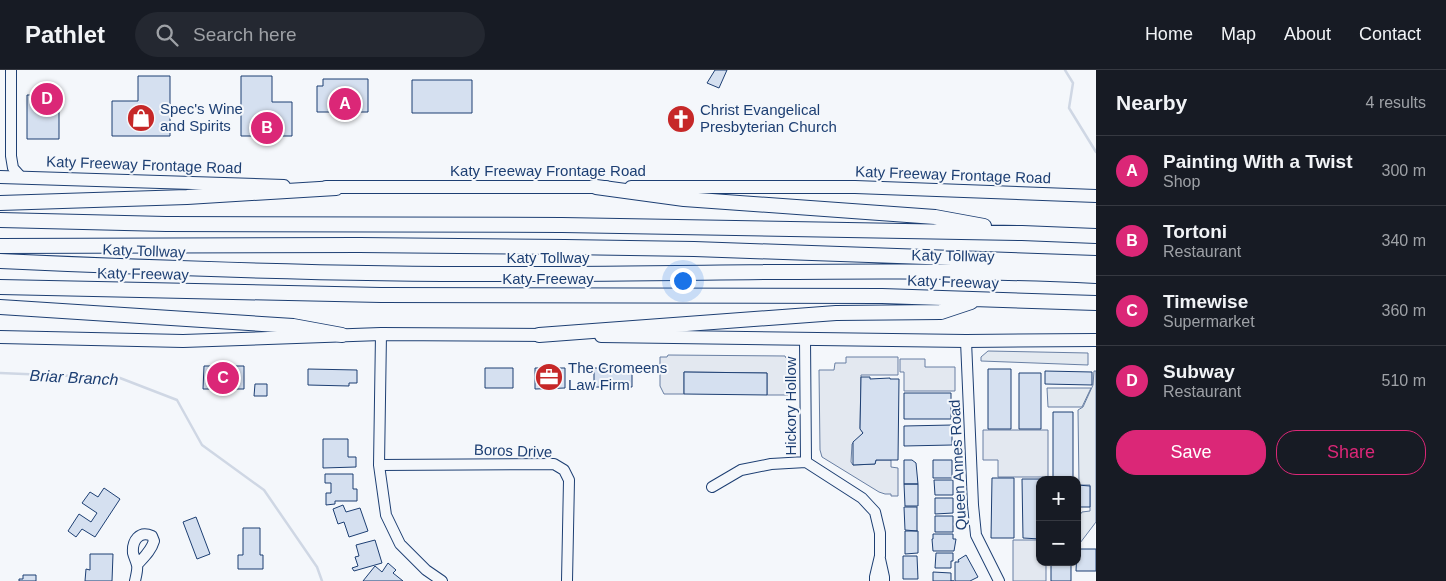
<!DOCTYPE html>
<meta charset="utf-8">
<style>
:root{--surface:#171b24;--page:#242831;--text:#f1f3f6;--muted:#9ea1a6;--line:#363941;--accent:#db2777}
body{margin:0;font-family:Helvetica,sans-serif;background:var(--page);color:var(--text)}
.controls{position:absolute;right:15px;bottom:15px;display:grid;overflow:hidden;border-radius:10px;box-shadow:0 1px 4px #0004}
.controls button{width:45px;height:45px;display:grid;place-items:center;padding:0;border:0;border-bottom:1px solid var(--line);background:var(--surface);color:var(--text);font:25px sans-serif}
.you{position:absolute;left:682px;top:210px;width:18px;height:18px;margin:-12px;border:4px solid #fff;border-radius:50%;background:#1a73e8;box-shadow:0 0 0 8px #1a73e833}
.badge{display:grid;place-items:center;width:32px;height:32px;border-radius:50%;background:var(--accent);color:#fff;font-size:16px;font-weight:700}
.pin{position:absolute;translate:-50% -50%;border:2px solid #fff;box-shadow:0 1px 5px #0006}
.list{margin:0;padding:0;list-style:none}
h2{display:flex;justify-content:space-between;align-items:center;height:65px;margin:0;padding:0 20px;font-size:21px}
h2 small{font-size:16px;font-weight:400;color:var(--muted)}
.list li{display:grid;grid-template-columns:32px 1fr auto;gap:15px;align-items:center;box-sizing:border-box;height:70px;padding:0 20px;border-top:1px solid var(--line)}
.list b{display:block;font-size:19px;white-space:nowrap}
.list p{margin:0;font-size:16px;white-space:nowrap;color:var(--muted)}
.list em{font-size:16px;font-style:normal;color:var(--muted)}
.actions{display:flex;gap:10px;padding:15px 20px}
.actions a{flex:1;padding:11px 0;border:1px solid var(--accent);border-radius:20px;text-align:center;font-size:18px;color:var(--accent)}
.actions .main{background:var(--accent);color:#fff}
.icon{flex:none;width:28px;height:28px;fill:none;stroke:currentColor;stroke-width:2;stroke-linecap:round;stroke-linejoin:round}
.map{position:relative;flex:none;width:1096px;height:511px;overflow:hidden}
header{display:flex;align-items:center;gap:30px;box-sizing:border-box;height:70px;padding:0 25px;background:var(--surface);border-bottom:1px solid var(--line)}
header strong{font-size:24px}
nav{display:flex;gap:28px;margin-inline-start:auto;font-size:18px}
.search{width:350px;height:45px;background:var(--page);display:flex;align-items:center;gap:12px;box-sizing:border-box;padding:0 18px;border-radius:28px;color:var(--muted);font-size:19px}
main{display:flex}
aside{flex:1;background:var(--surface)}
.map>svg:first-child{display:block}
</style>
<header>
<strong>Pathlet</strong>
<div class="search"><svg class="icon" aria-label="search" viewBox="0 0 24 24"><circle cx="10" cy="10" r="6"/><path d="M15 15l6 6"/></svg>Search here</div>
<nav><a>Home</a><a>Map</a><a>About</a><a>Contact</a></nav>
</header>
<main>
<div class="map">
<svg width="1096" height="511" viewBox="0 0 1096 511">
<rect width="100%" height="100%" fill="#f4f7fb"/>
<path fill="#e3e9f0" stroke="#687fa3" d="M 988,281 L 1088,283 L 1088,295 L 981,291 L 981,287 Z
M 1094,301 L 1096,301 L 1096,452 L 1077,477 L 1077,449 L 1082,442 L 1090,441 L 1090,415 L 1079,415 L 1078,340 L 1083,337 L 1093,315 Z
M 1047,318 L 1091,318 L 1082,337 L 1048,337 Z"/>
<path fill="#e3e8f0" stroke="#687fa3" d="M 668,285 L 785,286 L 786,288 L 792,287 L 792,325 L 767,325 L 767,303 L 684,302 L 684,324 L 664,324 L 660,316 L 660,287 L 667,287 Z
M 846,287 L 898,287 L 898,305 L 861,305 L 860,358 L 863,363 L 852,374 L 851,392 L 853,395 L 875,394 L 876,390 L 891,390 L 891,397 L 898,398 L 898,426 L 891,426 L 891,424 L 885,424 L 879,422 L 822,387 L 820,380 L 819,300 L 834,300 L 835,293 L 846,293 Z
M 900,289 L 925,289 L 925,297 L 955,297 L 955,321 L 904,321 L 904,302 L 900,302 Z
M 983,360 L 1048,360 L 1048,407 L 998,407 L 998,390 L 983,390 Z
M 1013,470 L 1040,470 L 1040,492 L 1046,492 L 1046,511 L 1013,511 Z"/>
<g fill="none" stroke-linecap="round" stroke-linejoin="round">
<path stroke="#cfd7e4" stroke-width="2.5" d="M 1065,0 L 1073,13 L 1069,38 L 1096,82
M 0,303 L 120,308 L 177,330 L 202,375 L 264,420 L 317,497 L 322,511"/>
</g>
<path fill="#d5e0f0" stroke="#1d3f73" d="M 715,0 L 727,0 L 719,18 L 707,13 Z
M 138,6 L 170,6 L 170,66 L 112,66 L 112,31 L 138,31 Z
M 241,6 L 272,6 L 272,32 L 292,32 L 292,66 L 241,66 Z
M 323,9 L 368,9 L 368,42 L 317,42 L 317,16 L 323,16 Z
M 412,10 L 472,10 L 472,43 L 412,43 Z
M 27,25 L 59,25 L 59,69 L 27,69 Z
M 204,296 L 217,296 L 217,302 L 219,302 L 219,314 L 217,314 L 217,319 L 203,319 Z
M 230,296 L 244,296 L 244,319 L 230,319 L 230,314 L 227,314 L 228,302 L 230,302 Z
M 485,298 L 513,298 L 513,318 L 485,318 Z
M 535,298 L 565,298 L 565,318 L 535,319 Z
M 594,298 L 632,299 L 632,317 L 594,317 Z
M 308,299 L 357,300 L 357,313 L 349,313 L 349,316 L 308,315 Z
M 988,299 L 1011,299 L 1011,359 L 988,359 Z
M 1045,301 L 1092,302 L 1092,315 L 1045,314 Z
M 219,302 L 228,302 L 227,319 L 219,319 Z
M 684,302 L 767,303 L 767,325 L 684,324 Z
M 1019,303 L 1041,303 L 1041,359 L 1019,359 Z
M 861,307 L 870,307 L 870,309 L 890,308 L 890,309 L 899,309 L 898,390 L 876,390 L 875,394 L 853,395 L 853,372 L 863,363 L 860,359 Z
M 255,314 L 267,314 L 267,326 L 254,326 Z
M 904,323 L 951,323 L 951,349 L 904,349 Z
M 1053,342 L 1073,342 L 1073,410 L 1053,410 Z
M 952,355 L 952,375 L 904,376 L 904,356 Z
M 323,369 L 348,369 L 348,387 L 356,387 L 356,397 L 323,398 Z
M 904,390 L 912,390 L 916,393 L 918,414 L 904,414 Z
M 933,390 L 952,390 L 952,408 L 933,408 Z
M 325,404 L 353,404 L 353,419 L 357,419 L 357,431 L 335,431 L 335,434 L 326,435 L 326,423 L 331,423 L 331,413 L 325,413 Z
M 992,408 L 1014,408 L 1014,468 L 991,468 Z
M 1022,409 L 1046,409 L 1040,410 L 1040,469 L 1023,468 Z
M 934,410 L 953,410 L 953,425 L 935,425 Z
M 904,414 L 918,414 L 918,436 L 905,436 Z
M 1077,415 L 1090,416 L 1090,437 L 1077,437 Z
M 104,418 L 120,429 L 95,467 L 82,459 L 76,467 L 68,461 L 79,444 L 91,452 L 97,443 L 82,433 L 90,422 L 98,427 Z
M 935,428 L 953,428 L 953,443 L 935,444 Z
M 343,435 L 346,442 L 360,438 L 368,461 L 349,467 L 344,452 L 338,454 L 333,439 Z
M 904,437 L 917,437 L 917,461 L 905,460 Z
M 935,446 L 953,446 L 953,462 L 935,462 Z
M 196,447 L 210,484 L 197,489 L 183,452 Z
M 243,458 L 260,458 L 260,485 L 263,485 L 263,499 L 238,499 L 238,485 L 243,485 Z
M 905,461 L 918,461 L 918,483 L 905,484 Z
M 933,464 L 953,464 L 953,469 L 956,469 L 954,481 L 933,481 L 932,469 L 933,469 Z
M 375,470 L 382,493 L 354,501 L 352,498 L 358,496 L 355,487 L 359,486 L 356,475 Z
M 1077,479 L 1096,479 L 1096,501 L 1076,501 Z
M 936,483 L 953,483 L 953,491 L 951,491 L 951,498 L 935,498 Z
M 90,484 L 113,484 L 112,511 L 85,511 L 86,499 L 90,500 Z
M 966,485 L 978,507 L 970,511 L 955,511 L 955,492 L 959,492 L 958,490 Z
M 903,486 L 917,486 L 918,509 L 903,509 Z
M 1051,492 L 1071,492 L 1071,511 L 1051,511 Z
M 388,493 L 396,500 L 393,503 L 403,511 L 363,511 L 375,496 L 382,502 Z
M 933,502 L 951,503 L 951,511 L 954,511 L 933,511 Z
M 23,505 L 36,505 L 36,511 L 19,511 L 19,509 L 23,509 Z"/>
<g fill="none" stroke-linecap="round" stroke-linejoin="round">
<defs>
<path id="minor" d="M 11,0 L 11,86 L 13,98 L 22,108
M 381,264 L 379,395 L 386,445 L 400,474 L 426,500 L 442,511
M 805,269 L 806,392
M 966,271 L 973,435 L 976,465 L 999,511
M 806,392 L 862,428 L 875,442 L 880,463 L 880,486 L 875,507 L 875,511
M 379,395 L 554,394 L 564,400 L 569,410 L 567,511
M 712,417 L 741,400 L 771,394 L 806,392
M 880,489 L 884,507 L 884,511
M 135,511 C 136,506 138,499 137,495 C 136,491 134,487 133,483 C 132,471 139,460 152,466 L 154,471 C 151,481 144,487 137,495"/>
<path id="major" d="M 0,107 L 284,116
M 326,117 L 606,117
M 631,117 L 855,117 L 1096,126
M 601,266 L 966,271 L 1096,270
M 0,267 L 183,271 L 381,264 L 549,265"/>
<path id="highway" d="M 596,117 L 684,129 L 935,147 L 984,156
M 0,133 L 187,127 L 336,118
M 0,150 L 166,154 L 562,155 L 1022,163 L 1096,166
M 0,176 L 359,175 L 565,177 L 694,179 L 1096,193
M 0,191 C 178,199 356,205 534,204 C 721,204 909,197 1096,206
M 0,217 L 381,225 L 882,226 L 1096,233
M 0,237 L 293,256 L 342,265
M 539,265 L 836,243 L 941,242 L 971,232"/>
</defs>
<use href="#minor" stroke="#1d3f73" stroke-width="12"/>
<use href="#major" stroke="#1d3f73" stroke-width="14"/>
<use href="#highway" stroke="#1d3f73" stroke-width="16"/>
<use href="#minor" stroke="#f4f7fb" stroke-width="10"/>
<use href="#major" stroke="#f4f7fb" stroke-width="12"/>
<use href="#highway" stroke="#f4f7fb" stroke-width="14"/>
</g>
<defs>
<symbol id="shop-disc" viewBox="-11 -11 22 22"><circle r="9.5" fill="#c62828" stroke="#f4f7fb"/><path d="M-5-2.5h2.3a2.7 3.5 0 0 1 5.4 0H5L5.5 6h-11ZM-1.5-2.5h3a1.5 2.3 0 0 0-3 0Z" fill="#fff"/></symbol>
<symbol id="church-disc" viewBox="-11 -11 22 22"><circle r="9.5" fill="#c62828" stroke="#f4f7fb"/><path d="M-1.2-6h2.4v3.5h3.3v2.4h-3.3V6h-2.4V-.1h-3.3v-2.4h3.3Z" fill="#fff"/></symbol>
<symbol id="office-disc" viewBox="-11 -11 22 22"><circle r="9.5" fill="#c62828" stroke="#f4f7fb"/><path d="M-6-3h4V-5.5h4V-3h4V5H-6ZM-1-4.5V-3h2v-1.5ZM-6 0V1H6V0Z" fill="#fff"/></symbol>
</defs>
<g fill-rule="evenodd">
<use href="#shop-disc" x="125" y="32" width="32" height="32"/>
<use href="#church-disc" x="665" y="33" width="32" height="32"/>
<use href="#office-disc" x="533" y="291" width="32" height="32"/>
</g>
<g text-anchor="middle" stroke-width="4" stroke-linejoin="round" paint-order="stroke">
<g font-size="15" fill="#1d3f73" stroke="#f4f7fb" text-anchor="start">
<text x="160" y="44">Spec's Wine<tspan x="160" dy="17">and Spirits</tspan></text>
<text x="700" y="45">Christ Evangelical<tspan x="700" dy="17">Presbyterian Church</tspan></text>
<text x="568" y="303">The Cromeens<tspan x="568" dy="17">Law Firm</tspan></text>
</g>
<g font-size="15" fill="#1d3f73" stroke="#f4f7fb">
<text transform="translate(144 95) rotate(2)" y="5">Katy Freeway Frontage Road</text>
<text x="548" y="106">Katy Freeway Frontage Road</text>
<text transform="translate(953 105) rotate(2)" y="5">Katy Freeway Frontage Road</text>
<text transform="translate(144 181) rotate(2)" y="5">Katy Tollway</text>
<text transform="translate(953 186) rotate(1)" y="5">Katy Tollway</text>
<text x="548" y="193">Katy Tollway</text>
<text transform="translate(143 204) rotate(1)" y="5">Katy Freeway</text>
<text x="548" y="214">Katy Freeway</text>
<text transform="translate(953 212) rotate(2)" y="5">Katy Freeway</text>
<text transform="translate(791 336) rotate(-90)" y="5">Hickory Hollow</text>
<text transform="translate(513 381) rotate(2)" y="5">Boros Drive</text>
<text transform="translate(958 395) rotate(-93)" y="5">Queen Annes Road</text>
</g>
<g font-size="16" font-style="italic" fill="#1d3f73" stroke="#f4f7fb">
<text transform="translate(74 307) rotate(3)" y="6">Briar Branch</text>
</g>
</g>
</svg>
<div class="controls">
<button>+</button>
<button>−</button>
</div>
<div class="you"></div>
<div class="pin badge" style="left:345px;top:34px">A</div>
<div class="pin badge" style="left:267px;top:58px">B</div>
<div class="pin badge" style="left:223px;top:308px">C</div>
<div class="pin badge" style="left:47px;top:29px">D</div>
</div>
<aside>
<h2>Nearby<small>4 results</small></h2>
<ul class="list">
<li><span class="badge">A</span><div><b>Painting With a Twist</b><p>Shop</p></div><em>300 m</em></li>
<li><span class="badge">B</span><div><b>Tortoni</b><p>Restaurant</p></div><em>340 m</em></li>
<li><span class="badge">C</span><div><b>Timewise</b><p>Supermarket</p></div><em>360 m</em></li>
<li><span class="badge">D</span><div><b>Subway</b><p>Restaurant</p></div><em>510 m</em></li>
</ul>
<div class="actions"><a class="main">Save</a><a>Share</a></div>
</aside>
</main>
